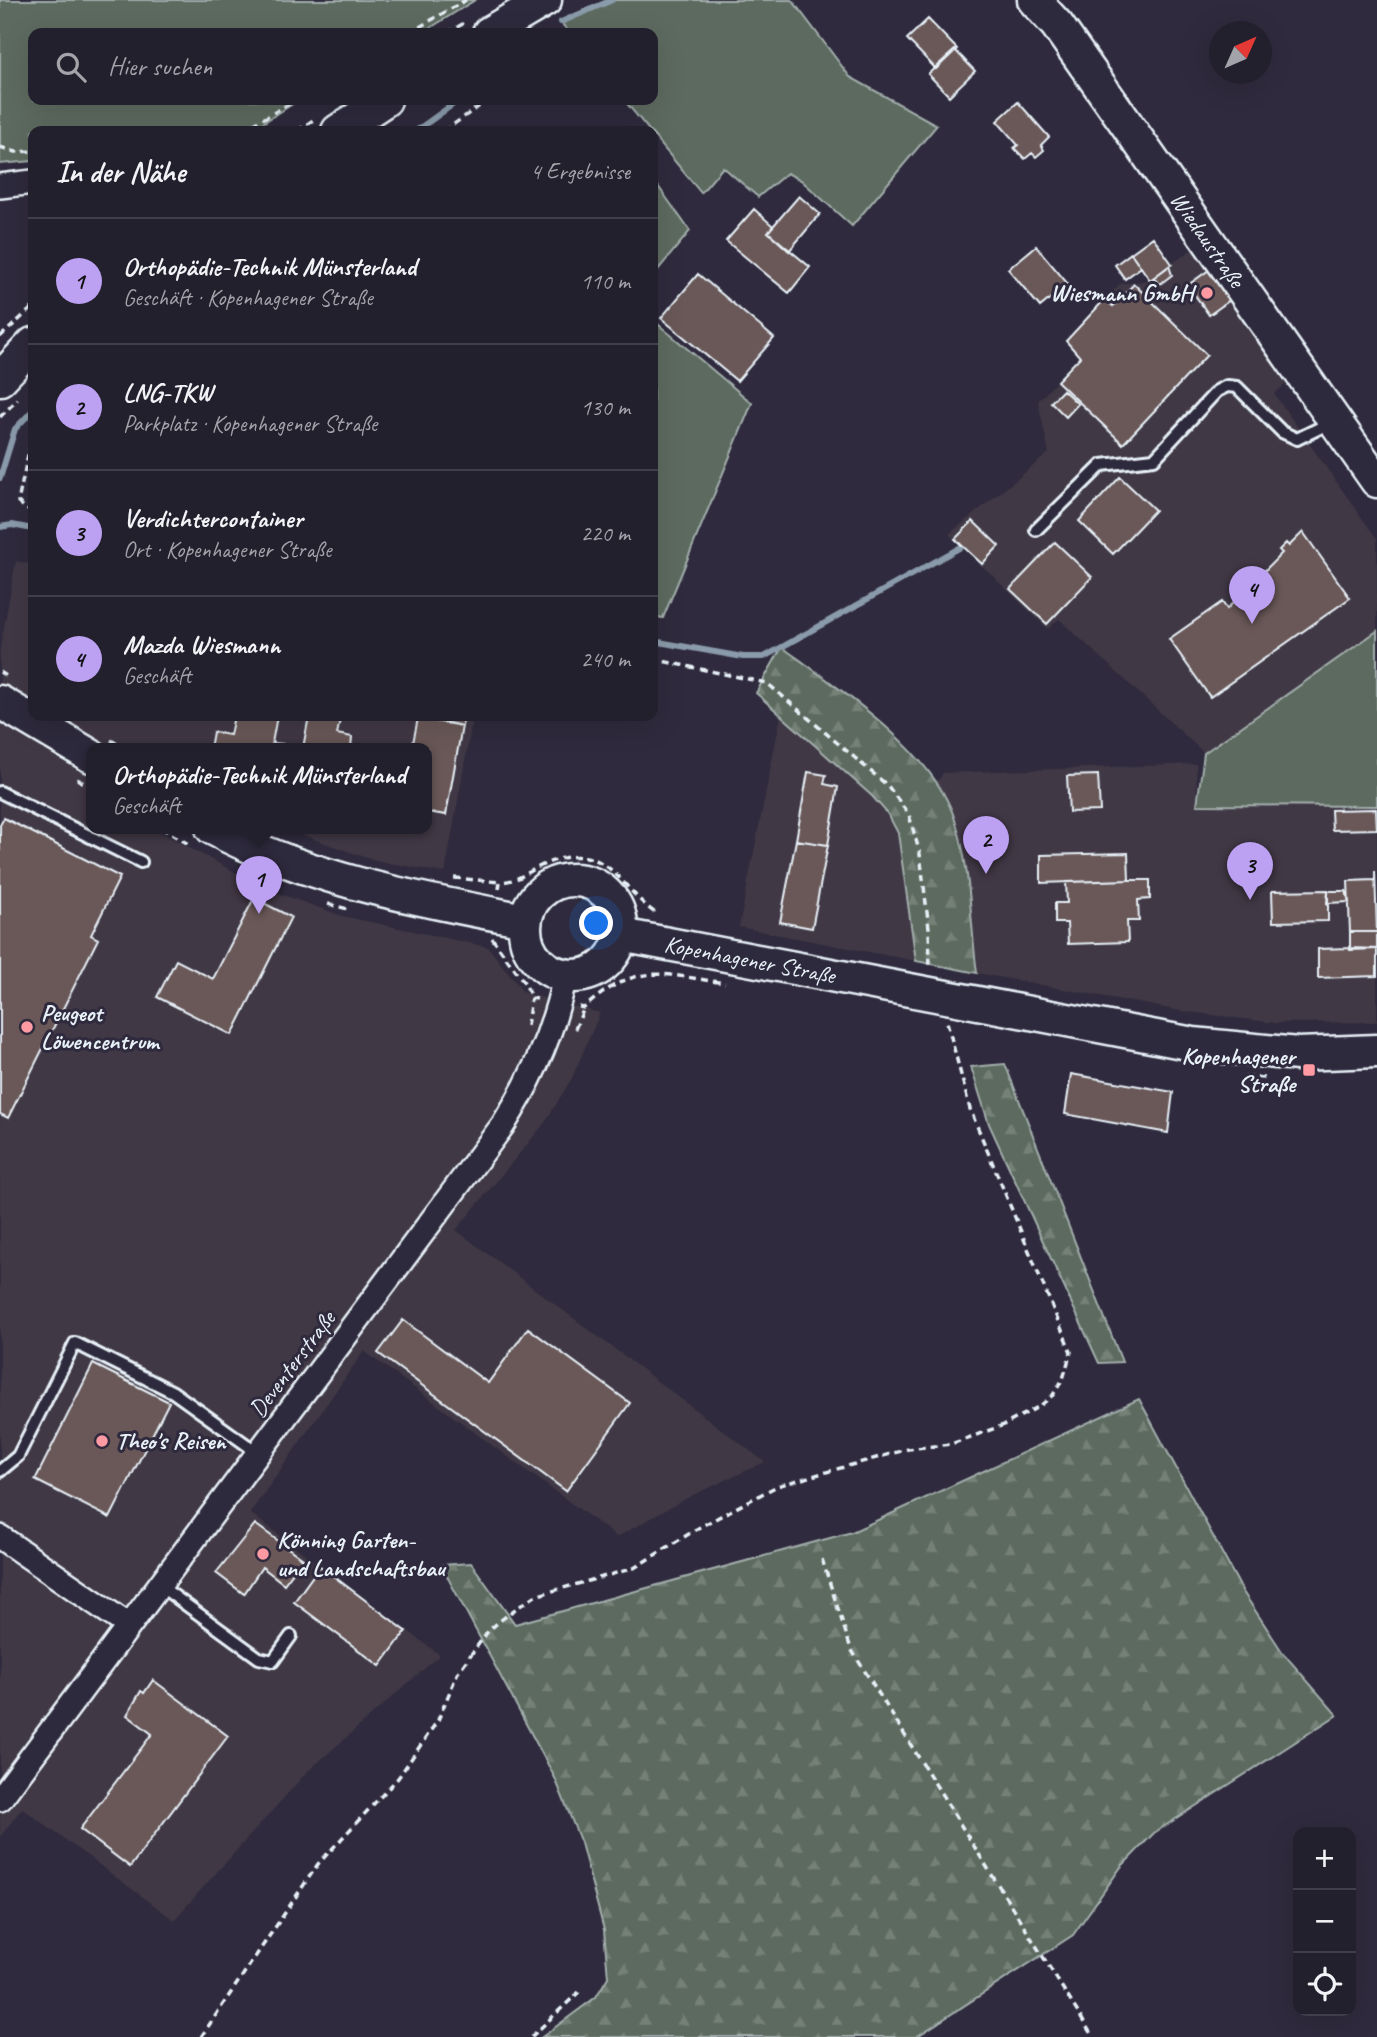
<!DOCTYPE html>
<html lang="de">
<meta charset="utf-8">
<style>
:root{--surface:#23202e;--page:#2f2d3a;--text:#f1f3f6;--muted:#a3a3aa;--line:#403e4a;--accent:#bca0f2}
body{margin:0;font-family:Caveat,sans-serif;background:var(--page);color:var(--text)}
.controls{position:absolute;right:21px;bottom:21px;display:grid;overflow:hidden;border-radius:14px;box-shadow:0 7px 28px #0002}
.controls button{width:63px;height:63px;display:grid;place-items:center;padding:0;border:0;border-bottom:2px solid var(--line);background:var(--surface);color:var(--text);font:35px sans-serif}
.compass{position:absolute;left:1209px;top:21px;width:63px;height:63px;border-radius:50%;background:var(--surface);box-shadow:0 7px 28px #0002;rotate:45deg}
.you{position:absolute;left:597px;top:924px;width:24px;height:24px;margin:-18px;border:5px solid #fff;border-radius:50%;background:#1a73e8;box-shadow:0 0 0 10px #1a73e833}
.badge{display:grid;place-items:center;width:46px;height:46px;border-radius:50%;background:var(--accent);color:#111;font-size:23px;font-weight:700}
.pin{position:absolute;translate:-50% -58px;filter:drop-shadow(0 2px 4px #0008)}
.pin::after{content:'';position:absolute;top:37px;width:24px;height:21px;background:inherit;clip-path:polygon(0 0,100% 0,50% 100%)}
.popup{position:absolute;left:86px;top:743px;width:346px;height:91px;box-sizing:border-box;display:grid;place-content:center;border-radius:14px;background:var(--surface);filter:drop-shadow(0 2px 5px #0005);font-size:23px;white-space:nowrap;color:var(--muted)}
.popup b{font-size:26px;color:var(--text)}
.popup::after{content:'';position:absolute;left:50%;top:100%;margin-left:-14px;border:14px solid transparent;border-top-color:var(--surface)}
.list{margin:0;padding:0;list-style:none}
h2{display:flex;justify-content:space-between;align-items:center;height:91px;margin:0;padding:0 28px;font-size:30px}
h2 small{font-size:23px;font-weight:400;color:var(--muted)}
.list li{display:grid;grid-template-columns:46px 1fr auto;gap:21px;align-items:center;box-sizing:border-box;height:126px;padding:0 28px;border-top:2px solid var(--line)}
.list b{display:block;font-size:26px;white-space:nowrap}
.list p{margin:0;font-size:23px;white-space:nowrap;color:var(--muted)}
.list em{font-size:23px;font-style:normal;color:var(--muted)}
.icon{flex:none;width:38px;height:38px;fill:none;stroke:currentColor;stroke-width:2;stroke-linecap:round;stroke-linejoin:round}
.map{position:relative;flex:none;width:1377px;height:2037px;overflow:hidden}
.search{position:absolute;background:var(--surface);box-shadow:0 7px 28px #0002;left:28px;top:28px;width:630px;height:77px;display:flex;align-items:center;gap:18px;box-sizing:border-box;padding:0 24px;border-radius:14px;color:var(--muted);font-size:26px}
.panel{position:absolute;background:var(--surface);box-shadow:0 7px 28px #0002;left:28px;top:126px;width:630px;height:595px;border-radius:14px}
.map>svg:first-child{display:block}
</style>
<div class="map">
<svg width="1377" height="2037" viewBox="0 0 1377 2037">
<defs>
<pattern id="forest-firs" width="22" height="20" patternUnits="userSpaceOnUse" patternTransform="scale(1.75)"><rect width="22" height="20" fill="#5d6a5f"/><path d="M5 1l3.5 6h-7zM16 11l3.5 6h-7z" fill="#748077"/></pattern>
</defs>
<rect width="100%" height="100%" fill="#2f2a3d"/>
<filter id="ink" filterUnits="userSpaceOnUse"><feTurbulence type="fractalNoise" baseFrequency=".0143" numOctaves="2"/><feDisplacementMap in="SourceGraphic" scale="14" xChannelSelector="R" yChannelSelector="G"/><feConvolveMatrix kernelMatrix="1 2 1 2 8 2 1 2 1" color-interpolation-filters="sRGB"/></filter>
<g filter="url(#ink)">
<path fill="#413845" d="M 1191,250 L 1209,266 L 1286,384 L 1274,394 L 1377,539 L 1377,631 L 1204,753 L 1059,619 L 1048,629 L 949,534 L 1049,453 L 1038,401 L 1079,358 L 1066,341 L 1120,284 L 1150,280 Z
M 16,561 L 33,565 L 33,716 L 473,716 L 445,873 L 373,860 L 282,828 L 427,828 L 427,748 L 91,748 L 91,828 L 153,828 L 264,888 L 342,916 L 488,947 L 524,993 L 600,1013 L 572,1078 L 544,1124 L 456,1230 L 765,1462 L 689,1497 L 617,1537 L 364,1351 L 250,1513 L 440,1655 L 307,1772 L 174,1920 L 22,1808 L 0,1837 L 0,649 Z
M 781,715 L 873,796 L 888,814 L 898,833 L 916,961 L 739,927 Z
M 1196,764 L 1197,805 L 1377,806 L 1377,1022 L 1276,1023 L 1181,1011 L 977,973 L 962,853 L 953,814 L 937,782 L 943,773 Z"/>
<path fill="#5d6a5f" stroke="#a2aeac" stroke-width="2" d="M 0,0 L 475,0 L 422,33 L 33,33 L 33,100 L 299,100 L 250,131 L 33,131 L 33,161 L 0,164 Z
M 614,0 L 792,0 L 850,77 L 937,125 L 852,226 L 801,180 L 787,173 L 758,197 L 723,167 L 701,193 L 624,100 L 653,100 L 653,33 L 570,33 L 561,23 Z
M 653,179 L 690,231 L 653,276 Z
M 653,320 L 752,403 L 663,618 L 653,616 Z
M 1377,631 L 1377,806 L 1197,805 L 1204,753 Z"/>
<path fill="url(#forest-firs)" stroke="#a2aeac" stroke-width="2" d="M 782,647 C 837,687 930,749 953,814 C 971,863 970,922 977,973 L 916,961 L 898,833 L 888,814 L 872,796 L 756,693 Z
M 1005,1064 L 1122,1362 L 1099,1363 L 989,1124 L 971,1067 Z
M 1139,1399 L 1243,1592 L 1283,1653 L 1337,1715 L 1154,1833 L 1121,1867 L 1073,1935 L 916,2037 L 542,2037 L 596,1997 L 608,1977 L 604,1930 L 581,1843 L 555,1778 L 441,1565 L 471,1563 L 515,1624 L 852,1532 Z"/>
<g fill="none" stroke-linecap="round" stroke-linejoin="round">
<path stroke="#8a9bab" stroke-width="6" d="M 561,22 L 612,0
M 416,131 L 459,100
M 0,478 L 15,429 L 33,410
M 0,527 L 12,525 L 33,529
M 653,641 L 743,657 L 764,657 L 961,547"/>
</g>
<path fill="#6b5959" stroke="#e8f1f8" stroke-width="2" d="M 928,19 L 957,49 L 936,69 L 907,39 Z
M 955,50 L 975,71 L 949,96 L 928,74 Z
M 1018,102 L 1049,137 L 1041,145 L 1044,150 L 1036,157 L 1032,153 L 1025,159 L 1014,148 L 1018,145 L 997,121 Z
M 799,196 L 820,214 L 789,251 L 768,232 Z
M 754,209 L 773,226 L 768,232 L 810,267 L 789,293 L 726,241 Z
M 1153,237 L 1172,264 L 1150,280 L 1131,253 Z
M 1036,246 L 1068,284 L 1040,307 L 1008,269 Z
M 1131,253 L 1141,267 L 1125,279 L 1115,265 Z
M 1169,266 L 1172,275 L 1160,284 L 1153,278 Z
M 1209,270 L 1230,300 L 1209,315 L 1188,285 Z
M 698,274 L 774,338 L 737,381 L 661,318 Z
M 1134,284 L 1207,355 L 1123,444 L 1057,381 L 1080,357 L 1066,341 L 1105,299 L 1113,306 Z
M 1063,390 L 1078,404 L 1066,417 L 1051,402 Z
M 1120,477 L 1155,510 L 1113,554 L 1079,521 Z
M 973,521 L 999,546 L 982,564 L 955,539 Z
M 1303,532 L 1350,598 L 1210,697 L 1169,639 L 1222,602 L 1227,609 L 1282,553 L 1279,550 L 1286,543 L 1289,546 Z
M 1055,542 L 1092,577 L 1047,624 L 1010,589 Z
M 234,716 L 277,716 L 272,743 L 283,744 L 282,748 L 210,748 L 213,732 L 230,735 Z
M 309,716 L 340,720 L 337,734 L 352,737 L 351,748 L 303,748 Z
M 418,716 L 464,716 L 462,726 Z
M 418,718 L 462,726 L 446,815 L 427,812 L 427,748 L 412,748 Z
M 808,772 L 826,775 L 824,784 L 838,787 L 828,845 L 796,840 Z
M 1098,775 L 1100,811 L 1069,812 L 1067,776 Z
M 1376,809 L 1377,829 L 1332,830 L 1331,810 Z
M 4,818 L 120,877 L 91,935 L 98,939 L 8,1118 L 0,1114 L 0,825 Z
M 796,840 L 828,845 L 812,928 L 780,922 Z
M 1128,853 L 1129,880 L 1041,883 L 1041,855 Z
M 1375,871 L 1377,932 L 1350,932 L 1348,881 L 1375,880 Z
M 1129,880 L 1150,880 L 1150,899 L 1138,900 L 1139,921 L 1127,921 L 1128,942 L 1068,944 L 1067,923 L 1055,923 L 1055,903 L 1067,903 L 1066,882 Z
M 1328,890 L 1328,921 L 1273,922 L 1272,891 Z
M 1328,891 L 1346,891 L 1349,902 L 1327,903 Z
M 254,898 L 291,917 L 232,1035 L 157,997 L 176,960 L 213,979 Z
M 1350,932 L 1377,932 L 1377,949 L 1350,950 Z
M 1350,948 L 1377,949 L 1377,976 L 1318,978 L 1318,949 Z
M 1071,1074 L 1173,1092 L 1168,1133 L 1065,1114 Z
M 403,1320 L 488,1383 L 528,1328 L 630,1403 L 566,1491 L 378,1353 Z
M 93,1364 L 169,1402 L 110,1518 L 35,1480 Z
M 255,1524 L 303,1559 L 284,1584 L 262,1567 L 244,1594 L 216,1573 Z
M 320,1566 L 406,1631 L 380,1666 L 294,1602 Z
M 153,1680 L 228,1736 L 130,1867 L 80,1829 L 152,1734 L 127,1715 L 141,1691 L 144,1693 Z"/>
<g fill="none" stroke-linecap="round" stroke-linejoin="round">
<defs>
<path id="lane" d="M 1036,530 L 1102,465 L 1154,459 L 1217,391 L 1227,386 L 1237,387 L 1282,432 L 1297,439 L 1332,422
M 0,792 L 141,862
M 0,1471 L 18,1456 L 75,1343 L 173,1392 L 258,1453
M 159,1585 L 259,1658 L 273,1661 L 291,1636"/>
<path id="street" d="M 0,186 L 33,182
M 0,1537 L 129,1626
M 0,1799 L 503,1125 C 533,1078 554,1030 565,976"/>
<g id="secondary">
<path id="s1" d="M 1034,0 L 1057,25 L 1095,79 L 1377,481"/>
<path d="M 489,33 L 545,0"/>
<path d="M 338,131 L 385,100"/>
<path d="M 0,379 L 33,344"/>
<path d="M 0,702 L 91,756"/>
<path d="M 212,828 C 310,880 417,899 525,920"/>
<circle cx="573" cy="928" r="48"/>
<path id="s2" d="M 621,935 L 1193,1044 L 1298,1054 L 1377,1051"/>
</g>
</defs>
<use href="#lane" stroke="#e8f1f8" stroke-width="16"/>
<use href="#street" stroke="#e8f1f8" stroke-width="28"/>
<use href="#secondary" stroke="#e8f1f8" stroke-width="37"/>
<path stroke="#e8f1f8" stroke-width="3.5" stroke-dasharray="7 5" stroke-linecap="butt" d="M 409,33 L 466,0
M 447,33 L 466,22
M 242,131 L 296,100
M 297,131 L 316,118
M 444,131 L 488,100
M 0,147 L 16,152 L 33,151
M 0,337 L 33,307
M 0,417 L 18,399
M 33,431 L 18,502 L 33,514
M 653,659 L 767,683 L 888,786 L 909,815 L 920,854 L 929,928 L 930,968
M 0,672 L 8,677
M 111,740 L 124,748
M 77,779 L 91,787
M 161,828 L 192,846
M 454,878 L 500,882
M 499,889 L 500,882 C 520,881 528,871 545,864 C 607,838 617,885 654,912 L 654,916
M 328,904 L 348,909
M 492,938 L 526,985 L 531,998 L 537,999
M 579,1007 L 584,1008 C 636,961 661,974 725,983
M 527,1026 L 531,998
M 575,1029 L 584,1008
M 1245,1077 L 1266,1078
M 822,1559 L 851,1649 L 1093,2037
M 201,2037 L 318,1864 L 398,1778 L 438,1720 L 458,1672 L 489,1630 L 511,1612 L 535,1596 L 634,1568 L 700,1527 L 777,1486 L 908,1449 L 951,1444 L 1004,1425 L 1040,1406 L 1053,1395 L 1063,1379 L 1071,1352 L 970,1109 L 947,1022
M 531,2037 L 579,1992"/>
<use href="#lane" stroke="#2f2a3d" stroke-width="10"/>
<use href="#street" stroke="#2f2a3d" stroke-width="23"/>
<use href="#secondary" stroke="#2f2a3d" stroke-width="32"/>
</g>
</g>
<g fill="#ff9aa2" stroke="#2f2a3d" stroke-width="2.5">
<circle cx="1207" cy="293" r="7"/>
<circle cx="27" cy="1027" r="7"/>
<rect x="1302" y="1063" width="14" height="14" rx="3.5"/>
<circle cx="102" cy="1441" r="7"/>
<circle cx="263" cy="1554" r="7"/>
</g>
<g text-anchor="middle" stroke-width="6" stroke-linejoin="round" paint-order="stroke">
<g font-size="24" fill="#e8f1f8" stroke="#2f2a3d">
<text dy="8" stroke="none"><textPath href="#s1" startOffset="296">Wiedaustraße</textPath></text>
<text dy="8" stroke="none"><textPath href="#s2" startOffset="131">Kopenhagener Straße</textPath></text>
<text transform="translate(292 1364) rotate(-53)" y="8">Deventerstraße</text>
</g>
<g font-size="24" font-weight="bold" fill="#e8f1f8" stroke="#2f2a3d" text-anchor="start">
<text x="1193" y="301" text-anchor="end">Wiesmann GmbH</text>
<text x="41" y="1021">Peugeot<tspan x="41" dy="28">Löwencentrum</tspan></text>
<text x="1295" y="1064" text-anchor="end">Kopenhagener<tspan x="1295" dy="28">Straße</tspan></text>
<text x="116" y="1449">Theo's Reisen</text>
<text x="277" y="1548">Könning Garten-<tspan x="277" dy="28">und Landschaftsbau</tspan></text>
</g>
</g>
</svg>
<div class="controls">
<button>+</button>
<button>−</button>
<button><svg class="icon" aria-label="locate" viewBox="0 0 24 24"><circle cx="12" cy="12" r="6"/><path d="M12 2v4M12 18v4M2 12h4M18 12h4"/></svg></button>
</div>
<svg class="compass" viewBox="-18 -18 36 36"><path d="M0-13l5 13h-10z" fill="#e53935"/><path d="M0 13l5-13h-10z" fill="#a3a3aa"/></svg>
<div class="you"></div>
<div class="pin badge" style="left:259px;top:914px">1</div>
<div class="popup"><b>Orthopädie-Technik Münsterland</b>Geschäft</div>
<div class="pin badge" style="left:986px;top:874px">2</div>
<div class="pin badge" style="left:1250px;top:900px">3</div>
<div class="pin badge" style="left:1252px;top:624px">4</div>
<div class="search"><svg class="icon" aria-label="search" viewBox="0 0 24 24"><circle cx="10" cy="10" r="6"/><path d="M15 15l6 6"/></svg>Hier suchen</div>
<section class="panel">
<h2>In der Nähe<small>4 Ergebnisse</small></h2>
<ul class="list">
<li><span class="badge">1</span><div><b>Orthopädie-Technik Münsterland</b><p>Geschäft · Kopenhagener Straße</p></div><em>110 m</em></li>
<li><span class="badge">2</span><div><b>LNG-TKW</b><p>Parkplatz · Kopenhagener Straße</p></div><em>130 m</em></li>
<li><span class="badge">3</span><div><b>Verdichtercontainer</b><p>Ort · Kopenhagener Straße</p></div><em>220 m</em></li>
<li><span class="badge">4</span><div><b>Mazda Wiesmann</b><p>Geschäft</p></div><em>240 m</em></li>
</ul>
</section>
</div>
